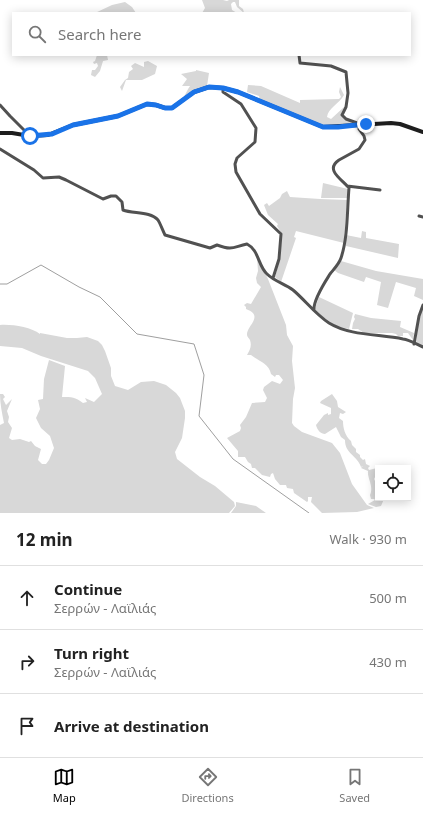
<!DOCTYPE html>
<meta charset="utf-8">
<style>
:root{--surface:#fff;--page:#f6f6f6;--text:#222;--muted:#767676;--line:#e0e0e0;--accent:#000}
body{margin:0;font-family:"Noto Sans",sans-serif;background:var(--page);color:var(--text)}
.controls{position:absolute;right:12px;bottom:12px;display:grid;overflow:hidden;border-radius:0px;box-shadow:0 2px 10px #0003}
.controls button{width:36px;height:36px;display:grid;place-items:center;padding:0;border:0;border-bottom:1px solid var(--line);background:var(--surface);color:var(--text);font:20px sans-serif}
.stop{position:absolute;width:12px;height:12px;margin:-9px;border:3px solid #1a73e8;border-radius:50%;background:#fff}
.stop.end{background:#1a73e8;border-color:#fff;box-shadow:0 1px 4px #0008}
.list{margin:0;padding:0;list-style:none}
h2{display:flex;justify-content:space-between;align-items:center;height:52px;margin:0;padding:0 16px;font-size:17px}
h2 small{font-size:13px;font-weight:400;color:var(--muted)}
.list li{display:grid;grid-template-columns:26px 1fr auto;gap:12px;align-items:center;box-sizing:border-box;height:64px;padding:0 16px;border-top:1px solid var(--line)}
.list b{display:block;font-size:15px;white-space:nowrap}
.list p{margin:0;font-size:13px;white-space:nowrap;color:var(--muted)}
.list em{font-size:13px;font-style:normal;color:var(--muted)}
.icon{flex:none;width:22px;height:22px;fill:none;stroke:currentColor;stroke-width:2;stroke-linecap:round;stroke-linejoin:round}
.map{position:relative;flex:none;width:423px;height:513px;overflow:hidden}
.search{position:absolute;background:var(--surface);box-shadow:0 2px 10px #0003;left:12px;right:12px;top:12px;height:44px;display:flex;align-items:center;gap:10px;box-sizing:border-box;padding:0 14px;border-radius:0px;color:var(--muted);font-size:15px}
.sheet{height:244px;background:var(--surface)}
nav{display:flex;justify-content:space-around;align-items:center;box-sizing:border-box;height:56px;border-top:1px solid var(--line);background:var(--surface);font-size:11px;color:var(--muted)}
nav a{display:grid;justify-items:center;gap:2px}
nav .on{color:var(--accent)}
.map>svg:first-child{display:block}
</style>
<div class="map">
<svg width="423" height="513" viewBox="0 0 423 513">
<rect width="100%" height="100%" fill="#fff"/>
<path fill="#d8d8d8" d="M 202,0 L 223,0 L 227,1 L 229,0 L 239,0 L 239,6 L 243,9 L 244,13 L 237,7 L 235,2 L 233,2 L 231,4 L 232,10 L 237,13 L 202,13 L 205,8 Z
M 125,2 L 132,7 L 136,13 L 95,13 L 112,5 Z
M 97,55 L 107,55 L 108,60 L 103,61 L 100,71 L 95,77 L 91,75 L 92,70 L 95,70 L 98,66 L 97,63 L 94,64 L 93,62 L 95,61 Z
M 148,61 L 157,66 L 155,74 L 142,80 L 126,80 L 122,91 L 120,87 L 125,80 L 128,78 L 129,72 L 133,69 L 131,66 L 135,63 L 144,67 L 144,62 Z
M 196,70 L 209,73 L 207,86 L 198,88 L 183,98 C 186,94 187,90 190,86 L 182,86 L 187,79 L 181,74 L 196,71 Z
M 248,85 L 261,86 L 300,103 L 300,100 L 339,99 L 341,97 L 339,92 L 340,87 L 344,95 C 339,104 328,108 327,117 L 331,119 L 344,107 L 341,114 L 356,123 L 334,126 L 319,125 L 293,113 L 287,111 L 260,100 L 259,96 L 247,92 Z
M 323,183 L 348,189 L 347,198 L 321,198 Z
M 287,191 L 290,197 L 320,199 L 347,200 L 344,243 L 296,231 L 294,237 L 296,238 L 281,282 L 275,277 L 280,259 L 282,234 L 277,226 L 278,224 L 268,215 L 264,205 L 267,203 L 269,206 L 280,198 L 282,194 Z
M 362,231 L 366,232 L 366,238 L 399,244 L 398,258 L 346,246 L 346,235 L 361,238 Z
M 257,257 L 268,279 L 286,325 L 287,335 L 293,346 L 292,361 L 295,388 L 293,399 L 292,423 L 294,426 L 302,432 L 332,443 L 340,453 L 352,484 L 367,505 L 374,508 L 357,512 L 322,513 L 311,502 L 312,497 L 308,497 L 308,501 L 307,502 L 294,493 L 293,489 L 287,488 L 286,485 L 280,485 L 275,479 L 273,473 L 271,474 L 270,477 L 262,475 L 255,468 L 252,468 L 251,464 L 248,462 L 245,457 L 238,457 L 238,451 L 227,438 L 240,431 L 241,428 L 240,425 L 246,417 L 252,403 L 265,402 L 267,398 L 263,390 L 264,387 L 272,381 L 280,384 L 283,380 L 279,375 L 276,375 L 275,377 L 271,374 C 269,363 258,361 251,355 L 247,355 C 250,350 252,346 250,340 C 249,338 247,337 247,335 C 246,326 265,316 246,309 L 246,307 L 244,305 L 247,303 L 251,304 L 261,287 L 257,283 L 256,278 L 258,271 Z
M 341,261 L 376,271 L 423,279 L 423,300 L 414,296 L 416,288 L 396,282 L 388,308 L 377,305 L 381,282 L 366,277 L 364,282 L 338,273 L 334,270 Z
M 319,297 L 353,313 L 349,329 L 336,326 L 316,312 L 315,308 Z
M 423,308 L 423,346 L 416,343 L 419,318 Z
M 355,314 L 371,318 L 401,321 L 400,327 L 414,333 L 413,340 L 408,333 L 403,333 L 403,336 L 398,336 L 396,334 L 392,333 L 364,333 L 358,329 L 352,329 L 353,323 L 355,319 L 354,317 Z
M 0,325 C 11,324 31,327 40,334 L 40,333 L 67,338 L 77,338 L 87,337 L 98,341 L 102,345 L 105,351 L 111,368 L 111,376 L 115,386 L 128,390 L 141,382 L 154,381 L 166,385 L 176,393 L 180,398 L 185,411 L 185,418 L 182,438 L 175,452 L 177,459 L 200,477 L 215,486 L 234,502 L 235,506 L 229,513 L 0,513 L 0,425 L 4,423 C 2,413 0,404 0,394 L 3,394 L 5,397 L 3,399 L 6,405 L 12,399 L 7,411 L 9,417 L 8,422 L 12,428 L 9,438 L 12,440 L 20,439 L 29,442 L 31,441 L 35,446 L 41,449 L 38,460 L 42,464 L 46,464 L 49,460 L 54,448 L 50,436 L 41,428 L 36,418 L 40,409 L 38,400 L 43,399 L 44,379 L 49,360 L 65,366 L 62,397 C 72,397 75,397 83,403 L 87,402 L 85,398 L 94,402 L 102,394 L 95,378 L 88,371 L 41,356 L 22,348 L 0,346 Z
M 332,394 L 337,401 L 338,407 L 346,412 L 343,414 L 340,413 L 339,418 L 343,421 C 343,428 345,436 351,441 L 352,445 L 356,449 L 356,452 L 360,455 L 360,457 L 363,460 L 365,459 L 366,464 L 370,466 L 368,468 L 369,470 L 377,468 L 377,473 L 374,479 L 375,481 L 378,481 L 378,498 L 384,499 L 381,506 L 376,507 L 368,504 L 375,500 L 374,499 L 371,499 L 370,495 C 374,486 367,478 368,471 L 361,468 L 363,466 L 361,467 C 357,455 345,454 345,440 L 341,437 L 336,427 L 325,434 C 321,434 317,430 316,425 L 324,415 L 328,413 L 328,415 L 331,414 L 331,408 L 320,403 L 321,401 Z
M 236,502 L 256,506 L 266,513 L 231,513 L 236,506 Z"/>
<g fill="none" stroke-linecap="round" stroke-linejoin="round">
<path stroke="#9f9f9f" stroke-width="1" d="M 0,284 L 7,284 L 41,265 L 79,287 L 100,297 L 137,334 L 194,344 L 204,375 L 199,416 L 233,459 L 309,513"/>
<path stroke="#515151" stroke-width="3" d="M 299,55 L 300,63 L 331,66 L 346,72 L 348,93 L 346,107 L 342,115 L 346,119 L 360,124 L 359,129 L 364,136 L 365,140 L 359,149 L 339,160 C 324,170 343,180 349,188 C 347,211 348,237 341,258 C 339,264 334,269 330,274 C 325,282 313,300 314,310
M 223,88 L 223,92 L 241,104 L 256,128 L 255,142 L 237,158 L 235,164 L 236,172 L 260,214 L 281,234 L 279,259 L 273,278
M 0,105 L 10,116 L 30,136
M 0,149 L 34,170 L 43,178 L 59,177 L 66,180 L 103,199 L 111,196 L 116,196 L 122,202 L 123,210 C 133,214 150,211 158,220 C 160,223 163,231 165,235 L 210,248 L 217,245 C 233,251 233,247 247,244 C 259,250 258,266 267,274 C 274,281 285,284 293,290 C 305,300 315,314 329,323 C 350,336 380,334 403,339 C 410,340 416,344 423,347
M 347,186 L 380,190
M 419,216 L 423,217
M 414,344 L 419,316 L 423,305"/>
<path stroke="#1e1e1e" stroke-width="4" d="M 0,133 L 12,133 L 30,136 L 48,135 L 73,125 L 118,116 L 147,104 L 156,105 L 165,108 L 172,108 L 194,92 L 209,87 L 223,88 L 238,92 L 323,127 L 391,123 L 400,124 L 423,132"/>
</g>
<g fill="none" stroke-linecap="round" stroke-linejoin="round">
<path stroke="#1a73e8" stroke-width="5" d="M 30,136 L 52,134 L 73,125 L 118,116 L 147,104 L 156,105 L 165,108 L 172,108 L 194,92 L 209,87 L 223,88 L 238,92 L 323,127 L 338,127 L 366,124"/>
</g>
</svg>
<div class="controls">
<button><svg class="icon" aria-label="locate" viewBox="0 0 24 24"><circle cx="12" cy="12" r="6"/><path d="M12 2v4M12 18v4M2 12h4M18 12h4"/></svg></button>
</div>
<div class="stop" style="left:30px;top:136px"></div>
<div class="stop end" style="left:366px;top:124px"></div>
<div class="search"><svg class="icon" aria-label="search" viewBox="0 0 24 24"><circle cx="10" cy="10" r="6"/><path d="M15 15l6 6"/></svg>Search here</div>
</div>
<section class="sheet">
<h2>12 min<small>Walk · 930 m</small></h2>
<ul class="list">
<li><svg class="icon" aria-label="ahead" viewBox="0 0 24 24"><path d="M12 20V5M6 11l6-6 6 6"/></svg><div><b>Continue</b><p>Σερρών - Λαϊλιάς</p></div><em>500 m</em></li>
<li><svg class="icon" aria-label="right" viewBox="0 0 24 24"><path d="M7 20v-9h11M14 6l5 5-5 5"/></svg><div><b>Turn right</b><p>Σερρών - Λαϊλιάς</p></div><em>430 m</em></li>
<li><svg class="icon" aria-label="arrive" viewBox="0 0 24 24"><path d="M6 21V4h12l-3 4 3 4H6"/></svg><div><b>Arrive at destination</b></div></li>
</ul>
</section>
<nav>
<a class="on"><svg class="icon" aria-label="map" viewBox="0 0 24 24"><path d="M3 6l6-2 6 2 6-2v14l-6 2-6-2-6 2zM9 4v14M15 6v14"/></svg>Map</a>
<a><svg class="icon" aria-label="directions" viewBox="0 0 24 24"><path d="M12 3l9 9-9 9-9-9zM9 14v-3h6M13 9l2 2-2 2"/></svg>Directions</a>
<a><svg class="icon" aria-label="saved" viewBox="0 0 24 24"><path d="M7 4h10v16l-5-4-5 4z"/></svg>Saved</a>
</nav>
